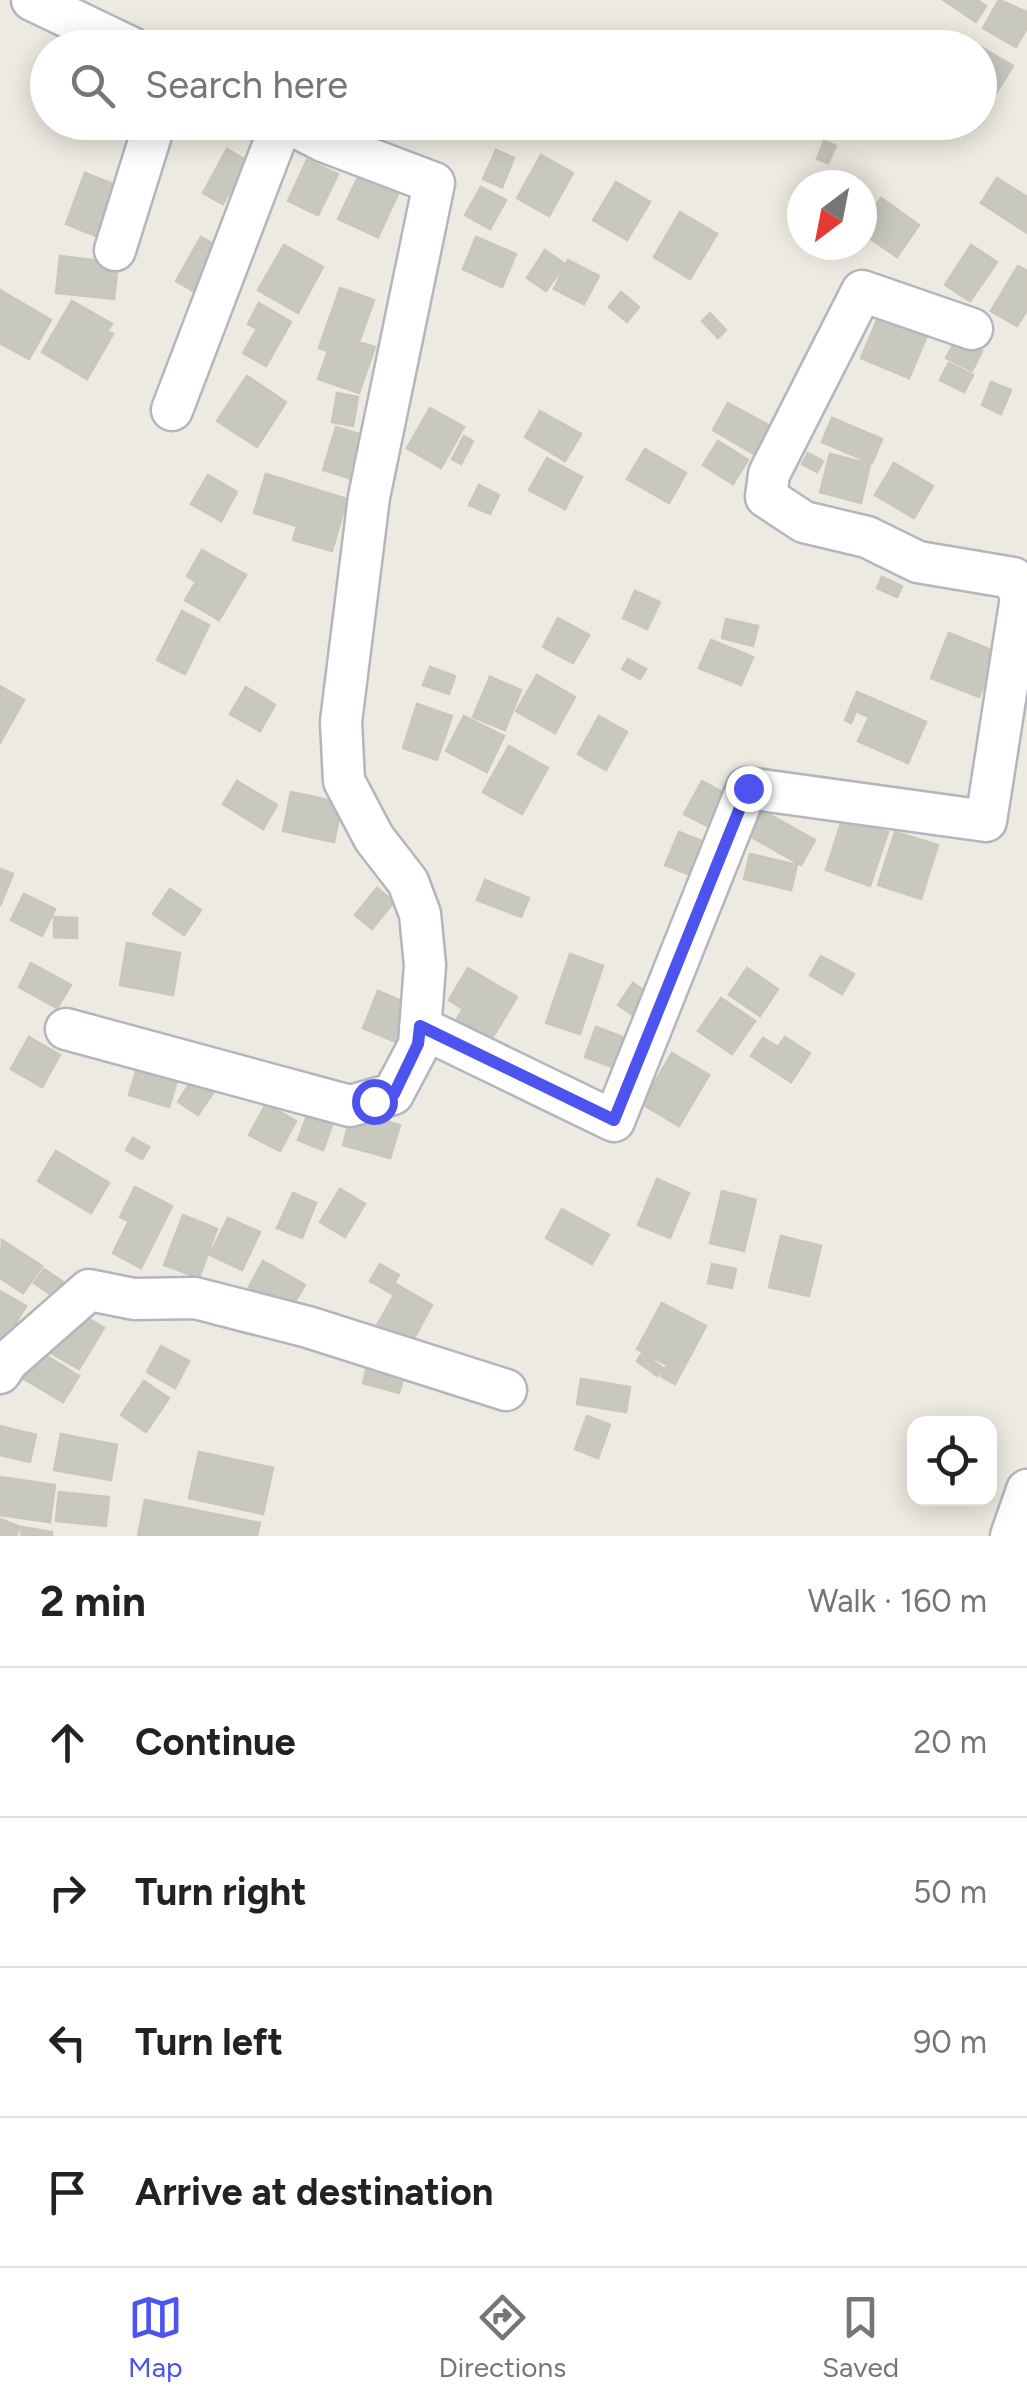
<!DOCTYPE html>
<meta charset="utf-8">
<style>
:root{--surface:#fff;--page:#f6f6f6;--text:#222;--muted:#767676;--line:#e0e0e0;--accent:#4d53ee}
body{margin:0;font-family:Figtree,sans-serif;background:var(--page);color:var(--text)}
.controls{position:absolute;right:30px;bottom:30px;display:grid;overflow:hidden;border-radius:20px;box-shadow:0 5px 25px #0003}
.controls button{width:90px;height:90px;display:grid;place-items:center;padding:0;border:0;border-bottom:2px solid var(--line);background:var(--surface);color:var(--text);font:50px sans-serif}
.compass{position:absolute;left:787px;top:170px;width:90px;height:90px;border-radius:50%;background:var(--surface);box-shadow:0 5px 25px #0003;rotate:212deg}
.stop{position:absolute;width:30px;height:30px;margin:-22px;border:8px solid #4d53ee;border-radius:50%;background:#fff}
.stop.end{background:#4d53ee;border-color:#fff;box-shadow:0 2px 10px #0008}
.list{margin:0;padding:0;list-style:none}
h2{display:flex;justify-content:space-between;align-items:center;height:130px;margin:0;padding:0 40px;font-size:42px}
h2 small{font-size:32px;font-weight:400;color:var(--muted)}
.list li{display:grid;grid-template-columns:65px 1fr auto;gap:30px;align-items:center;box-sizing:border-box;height:150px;padding:0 40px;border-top:2px solid var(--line)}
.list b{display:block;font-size:38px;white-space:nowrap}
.list em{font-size:32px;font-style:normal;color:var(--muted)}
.icon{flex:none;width:55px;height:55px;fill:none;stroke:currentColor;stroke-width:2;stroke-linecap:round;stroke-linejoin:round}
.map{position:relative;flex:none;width:1027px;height:1536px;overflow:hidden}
.search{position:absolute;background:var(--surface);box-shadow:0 5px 25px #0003;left:30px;right:30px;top:30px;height:110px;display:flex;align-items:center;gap:25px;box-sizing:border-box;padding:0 35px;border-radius:55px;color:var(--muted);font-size:38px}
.sheet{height:730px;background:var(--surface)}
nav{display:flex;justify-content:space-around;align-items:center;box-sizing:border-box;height:140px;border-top:2px solid var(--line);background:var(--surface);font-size:28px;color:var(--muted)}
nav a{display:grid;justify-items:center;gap:5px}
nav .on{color:var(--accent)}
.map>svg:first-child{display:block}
</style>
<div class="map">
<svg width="1027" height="1536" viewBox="0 0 1027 1536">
<rect width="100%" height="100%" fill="#edeae1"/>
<path fill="#c9c8bf" stroke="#c9c6ba" stroke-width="2.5" d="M 977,0 L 986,6 L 976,22 L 945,1 Z
M 999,0 L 1027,12 L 1027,28 L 1016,47 L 983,28 Z
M 976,44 L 1013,66 L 995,95 L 980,86 Z
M 824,141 L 836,146 L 828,163 L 817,159 Z
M 227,149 L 263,170 L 244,204 L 228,195 L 223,204 L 203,193 Z
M 496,150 L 514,158 L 502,187 L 483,179 Z
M 541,155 L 573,173 L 549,216 L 517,198 Z
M 307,160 L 338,174 L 318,215 L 288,201 Z
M 363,167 L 402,185 L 378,237 L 338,219 Z
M 85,173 L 123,188 L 104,239 L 66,224 Z
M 997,178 L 1027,197 L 1027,233 L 981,203 Z
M 616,182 L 650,202 L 627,240 L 593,220 Z
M 481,187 L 506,200 L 490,229 L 465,215 Z
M 881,198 L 919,225 L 897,257 L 862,233 L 862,225 Z
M 680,212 L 717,234 L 690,279 L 654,257 Z
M 201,237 L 225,251 L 200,295 L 176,281 Z
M 476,237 L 516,254 L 502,287 L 463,269 Z
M 284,245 L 323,267 L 298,313 L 258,290 Z
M 971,245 L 997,262 L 970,301 L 945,285 Z
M 545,250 L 565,264 L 546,291 L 527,278 Z
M 60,256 L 118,263 L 114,299 L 56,293 Z
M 568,260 L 599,276 L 584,304 L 554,289 Z
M 1018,266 L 1027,271 L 1027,310 L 1017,326 L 991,311 Z
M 340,288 L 374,300 L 359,342 L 375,347 L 359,393 L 318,379 L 328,351 L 319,348 Z
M 0,290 L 51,320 L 29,359 L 0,343 Z
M 621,292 L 639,307 L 627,322 L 609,307 Z
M 72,301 L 112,324 L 107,331 L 113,334 L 87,379 L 42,352 Z
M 259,303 L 291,322 L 266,366 L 243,353 L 257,329 L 248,324 Z
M 881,311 L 929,331 L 909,378 L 861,358 Z
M 710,313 L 726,330 L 718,338 L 702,321 Z
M 957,338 L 982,351 L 972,371 L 946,358 Z
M 949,363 L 973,375 L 964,392 L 940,380 Z
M 247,376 L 286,402 L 257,447 L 217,421 Z
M 991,382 L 1011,390 L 1001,414 L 982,405 Z
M 337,393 L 358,397 L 353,426 L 332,422 Z
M 728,403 L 770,426 L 754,454 L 713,430 Z
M 430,408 L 464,427 L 441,468 L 407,448 Z
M 540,411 L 581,434 L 565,461 L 525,437 Z
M 832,418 L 882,439 L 872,463 L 822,442 Z
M 336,427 L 379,440 L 365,483 L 323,470 Z
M 464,436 L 473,441 L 461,464 L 452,459 Z
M 718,441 L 748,460 L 733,484 L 703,465 Z
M 645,449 L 686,473 L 669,503 L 627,479 Z
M 808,453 L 823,461 L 817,472 L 802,464 Z
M 830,454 L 870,464 L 861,503 L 820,492 Z
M 547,458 L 582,477 L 565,509 L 529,490 Z
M 894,463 L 933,486 L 914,518 L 875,495 Z
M 266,474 L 347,499 L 332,551 L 293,540 L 297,526 L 254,513 Z
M 208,475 L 237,492 L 221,521 L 191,504 Z
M 479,485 L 499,495 L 490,514 L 469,505 Z
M 202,550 L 246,575 L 219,620 L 185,600 L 196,582 L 187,576 Z
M 882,577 L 902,586 L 897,597 L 877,588 Z
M 635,591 L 660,602 L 647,629 L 623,618 Z
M 182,611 L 209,625 L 185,674 L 157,660 Z
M 558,618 L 589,635 L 573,663 L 543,647 Z
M 726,619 L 758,626 L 753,646 L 722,638 Z
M 949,633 L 991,650 L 987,662 L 1003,668 L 996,687 L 985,682 L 979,697 L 931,678 Z
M 711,640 L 753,657 L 741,685 L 699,668 Z
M 628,659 L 646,669 L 640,679 L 622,669 Z
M 430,667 L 455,676 L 449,694 L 423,685 Z
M 537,675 L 575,697 L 555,733 L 516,711 Z
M 490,677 L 521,690 L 505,730 L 473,717 Z
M 0,686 L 24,700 L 0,743 Z
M 246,687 L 275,705 L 260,731 L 230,714 Z
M 857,692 L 926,722 L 908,763 L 858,741 L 869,717 L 856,711 L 851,723 L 845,720 Z
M 417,704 L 452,716 L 437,760 L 403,748 Z
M 464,716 L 504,736 L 487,772 L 446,751 Z
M 599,716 L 627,732 L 606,770 L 578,754 Z
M 509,746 L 548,768 L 522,814 L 483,792 Z
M 237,781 L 277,805 L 263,829 L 223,804 Z
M 702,781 L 735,799 L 717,831 L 684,814 Z
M 291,792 L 342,803 L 334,842 L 283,831 Z
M 756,807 L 815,840 L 801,865 L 743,832 Z
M 843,817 L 888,832 L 870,886 L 826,870 Z
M 679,832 L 719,848 L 706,881 L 665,865 Z
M 895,832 L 938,845 L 921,899 L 878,885 Z
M 750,854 L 797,865 L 791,890 L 744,879 Z
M 0,869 L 13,874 L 0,906 Z
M 485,880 L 529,898 L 521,917 L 477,900 Z
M 377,888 L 394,902 L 372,929 L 355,915 Z
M 170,889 L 201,910 L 184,935 L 153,914 Z
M 24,894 L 55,909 L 42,936 L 11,920 Z
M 54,917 L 77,918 L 77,938 L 54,937 Z
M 127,943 L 180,953 L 173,995 L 120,985 Z
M 570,954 L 603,966 L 580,1034 L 546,1023 Z
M 821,956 L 854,974 L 842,994 L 810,975 Z
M 31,963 L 71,985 L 57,1008 L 19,987 Z
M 468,968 L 517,997 L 491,1040 L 457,1019 L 463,1009 L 449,1000 Z
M 747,968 L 778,989 L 760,1016 L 729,995 Z
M 633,983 L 652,996 L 637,1018 L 618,1005 Z
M 378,991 L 411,1005 L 396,1042 L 363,1028 Z
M 721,998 L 755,1021 L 732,1054 L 698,1031 Z
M 596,1027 L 628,1039 L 617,1069 L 585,1057 Z
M 29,1037 L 60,1055 L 42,1087 L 11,1069 Z
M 785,1037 L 810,1053 L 791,1082 L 751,1056 L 763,1038 L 778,1047 Z
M 672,1053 L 709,1075 L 679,1126 L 642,1104 Z
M 141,1055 L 181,1068 L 169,1107 L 129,1095 Z
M 192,1080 L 213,1093 L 198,1115 L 178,1102 Z
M 312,1102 L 337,1112 L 323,1150 L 298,1140 Z
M 266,1104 L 296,1121 L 280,1151 L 249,1135 Z
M 352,1111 L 400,1125 L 390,1158 L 343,1145 Z
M 133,1138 L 149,1147 L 142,1159 L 126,1150 Z
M 56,1151 L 109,1183 L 91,1213 L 38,1181 Z
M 657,1179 L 689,1193 L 670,1238 L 638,1225 Z
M 135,1187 L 172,1206 L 141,1268 L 113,1253 L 129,1221 L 120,1217 Z
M 340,1189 L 365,1204 L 345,1237 L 320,1222 Z
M 722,1191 L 756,1200 L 744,1251 L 710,1243 Z
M 293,1193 L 316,1203 L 302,1238 L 277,1228 Z
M 562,1209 L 609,1235 L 592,1264 L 546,1238 Z
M 183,1215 L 217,1229 L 199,1278 L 164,1265 Z
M 228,1218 L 260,1232 L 242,1270 L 210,1255 Z
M 781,1236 L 821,1246 L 809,1296 L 769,1287 Z
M 2,1240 L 42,1266 L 23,1293 L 0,1278 Z
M 263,1261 L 305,1285 L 290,1310 L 249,1287 Z
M 380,1264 L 399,1275 L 394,1283 L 432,1305 L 410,1346 L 376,1327 L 394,1295 L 370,1281 Z
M 712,1264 L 736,1269 L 732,1288 L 708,1283 Z
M 44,1269 L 66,1284 L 56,1298 L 34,1283 Z
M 0,1291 L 26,1306 L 5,1341 L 0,1337 Z
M 662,1303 L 706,1326 L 675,1384 L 661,1376 L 667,1365 L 637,1349 Z
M 71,1308 L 104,1328 L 79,1369 L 46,1350 Z
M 374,1340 L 411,1350 L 399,1393 L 363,1383 Z
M 27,1344 L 79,1376 L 63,1402 L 11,1371 Z
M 161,1346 L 189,1361 L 175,1388 L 147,1372 Z
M 642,1353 L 663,1368 L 657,1376 L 637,1361 Z
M 581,1379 L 630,1387 L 626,1412 L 577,1404 Z
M 144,1381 L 169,1398 L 146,1432 L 121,1415 Z
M 587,1416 L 610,1425 L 598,1458 L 575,1449 Z
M 0,1426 L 36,1435 L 30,1462 L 0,1455 Z
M 61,1434 L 117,1445 L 111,1480 L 54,1470 Z
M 199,1452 L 273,1468 L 263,1514 L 189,1498 Z
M 0,1477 L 55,1485 L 50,1522 L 0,1515 Z
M 59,1492 L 109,1497 L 106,1526 L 56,1521 Z
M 145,1500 L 260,1523 L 257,1536 L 138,1536 Z
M 0,1519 L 20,1527 L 16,1536 L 0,1536 Z
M 22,1527 L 52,1532 L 52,1536 L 21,1536 Z"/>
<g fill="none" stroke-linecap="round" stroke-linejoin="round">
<defs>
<path id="minor" d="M 32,0 L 132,48
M 115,250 L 155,122
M 172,410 L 282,122
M 420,1027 L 614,1121 L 747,788 L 986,821 L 1021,597 L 1013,578 L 918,562 L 867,537 L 804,522 L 766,497 L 769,474 L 862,291 L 972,329
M 66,1029 L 350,1106 L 393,1094 L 419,1045 L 425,965 L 420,914 L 408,882 L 374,838 L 344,781 L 341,722 L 369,497 L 434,183 L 323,141 L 286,122
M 0,1373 L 8,1361 L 89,1290 L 134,1299 L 195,1298 L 308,1327 L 506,1390
M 1011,1536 L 1027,1490"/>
</defs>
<use href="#minor" stroke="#b4b5bf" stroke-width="45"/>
<use href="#minor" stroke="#fff" stroke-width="40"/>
</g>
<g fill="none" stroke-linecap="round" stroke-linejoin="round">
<path stroke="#4d53ee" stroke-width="12" d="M 374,1101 L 394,1094 L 418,1044 L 420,1026 L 614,1120 L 748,788"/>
</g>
</svg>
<div class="controls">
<button><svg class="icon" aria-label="locate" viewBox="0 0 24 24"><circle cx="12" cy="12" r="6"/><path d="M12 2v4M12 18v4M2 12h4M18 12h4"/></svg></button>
</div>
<svg class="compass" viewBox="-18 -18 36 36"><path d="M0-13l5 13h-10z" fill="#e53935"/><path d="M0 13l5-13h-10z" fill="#767676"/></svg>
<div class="stop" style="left:374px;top:1101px"></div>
<div class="stop end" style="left:748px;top:788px"></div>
<div class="search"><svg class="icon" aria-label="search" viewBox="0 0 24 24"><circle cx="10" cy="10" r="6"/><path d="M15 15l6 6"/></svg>Search here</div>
</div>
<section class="sheet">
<h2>2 min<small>Walk · 160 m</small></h2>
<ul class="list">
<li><svg class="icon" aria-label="ahead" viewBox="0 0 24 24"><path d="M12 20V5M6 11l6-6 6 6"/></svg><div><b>Continue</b></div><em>20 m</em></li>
<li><svg class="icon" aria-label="right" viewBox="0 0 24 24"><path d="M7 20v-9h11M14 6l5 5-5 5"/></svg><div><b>Turn right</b></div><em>50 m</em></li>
<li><svg class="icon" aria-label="left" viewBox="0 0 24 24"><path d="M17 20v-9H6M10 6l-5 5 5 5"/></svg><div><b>Turn left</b></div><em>90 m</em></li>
<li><svg class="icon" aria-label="arrive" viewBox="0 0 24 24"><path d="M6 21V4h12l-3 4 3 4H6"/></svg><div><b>Arrive at destination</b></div></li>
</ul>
</section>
<nav>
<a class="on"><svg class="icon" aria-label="map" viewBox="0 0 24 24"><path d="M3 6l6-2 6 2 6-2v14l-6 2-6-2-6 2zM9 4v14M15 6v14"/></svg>Map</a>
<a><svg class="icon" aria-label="directions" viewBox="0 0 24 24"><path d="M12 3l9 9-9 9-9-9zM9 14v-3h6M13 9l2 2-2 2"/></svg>Directions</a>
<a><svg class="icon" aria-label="saved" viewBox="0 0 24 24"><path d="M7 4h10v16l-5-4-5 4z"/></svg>Saved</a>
</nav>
